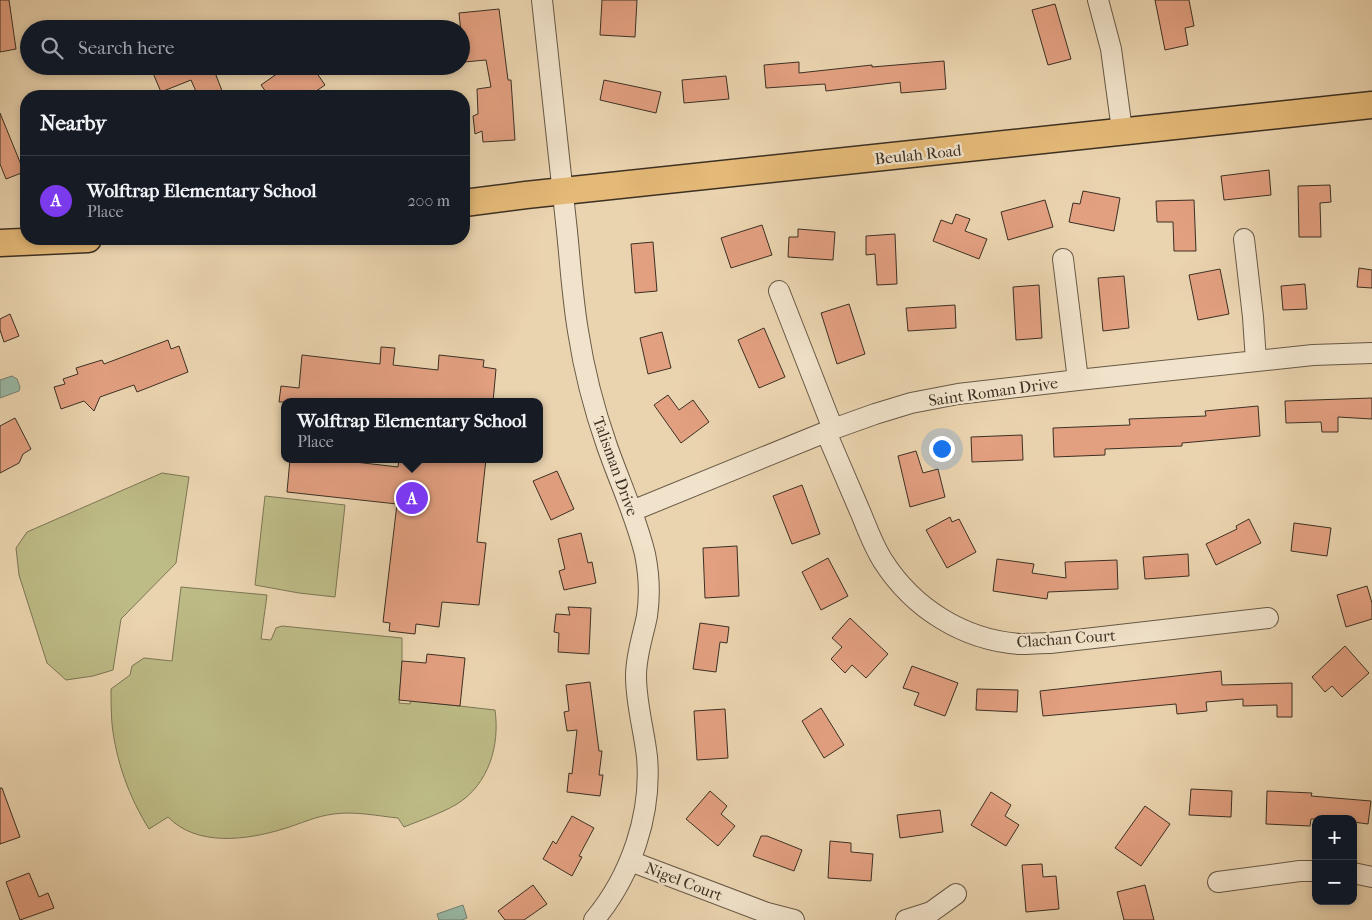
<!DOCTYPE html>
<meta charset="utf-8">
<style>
:root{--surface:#171b24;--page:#20242c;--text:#f1f3f6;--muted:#9ea1a6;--line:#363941;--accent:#7c3aed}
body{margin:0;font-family:"IM FELL French Canon",serif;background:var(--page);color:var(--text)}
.controls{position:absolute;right:15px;bottom:15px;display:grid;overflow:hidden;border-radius:10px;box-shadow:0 2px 8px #0003}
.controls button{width:45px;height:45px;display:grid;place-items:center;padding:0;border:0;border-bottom:1px solid var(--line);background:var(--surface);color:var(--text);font:25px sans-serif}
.you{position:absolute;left:941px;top:448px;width:18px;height:18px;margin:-12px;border:4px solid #fff;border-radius:50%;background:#1a73e8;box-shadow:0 0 0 8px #1a73e833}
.badge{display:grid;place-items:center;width:32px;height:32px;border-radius:50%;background:var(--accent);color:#fff;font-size:16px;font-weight:700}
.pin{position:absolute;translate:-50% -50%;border:2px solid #fff;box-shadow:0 1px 5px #0006}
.popup{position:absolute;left:281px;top:398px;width:262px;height:65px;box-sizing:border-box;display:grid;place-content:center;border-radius:10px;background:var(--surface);filter:drop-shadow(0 1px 4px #0005);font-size:16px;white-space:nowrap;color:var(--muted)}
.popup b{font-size:19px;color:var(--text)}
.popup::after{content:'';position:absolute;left:50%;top:100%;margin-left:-10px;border:10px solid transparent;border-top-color:var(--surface)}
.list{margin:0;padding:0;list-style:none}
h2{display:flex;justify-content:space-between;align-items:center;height:65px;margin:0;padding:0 20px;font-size:21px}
h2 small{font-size:16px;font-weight:400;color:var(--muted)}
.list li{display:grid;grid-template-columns:32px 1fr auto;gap:15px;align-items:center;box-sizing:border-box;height:90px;padding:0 20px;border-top:1px solid var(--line)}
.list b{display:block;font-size:19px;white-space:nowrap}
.list p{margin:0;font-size:16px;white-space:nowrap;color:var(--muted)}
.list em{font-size:16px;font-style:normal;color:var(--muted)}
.icon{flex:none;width:28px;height:28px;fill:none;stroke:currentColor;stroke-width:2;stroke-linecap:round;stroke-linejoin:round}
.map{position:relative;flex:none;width:1372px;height:920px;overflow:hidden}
.search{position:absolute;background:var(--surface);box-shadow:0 2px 8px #0003;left:20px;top:20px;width:450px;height:55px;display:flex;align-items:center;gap:12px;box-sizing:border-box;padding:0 18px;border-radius:28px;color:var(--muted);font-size:19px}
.panel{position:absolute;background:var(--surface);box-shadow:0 2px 8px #0003;left:20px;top:90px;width:450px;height:155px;border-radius:20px}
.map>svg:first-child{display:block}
</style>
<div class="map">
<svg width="1372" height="920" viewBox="0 0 1372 920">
<rect width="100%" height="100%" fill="#ead4af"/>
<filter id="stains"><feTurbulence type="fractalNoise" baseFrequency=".004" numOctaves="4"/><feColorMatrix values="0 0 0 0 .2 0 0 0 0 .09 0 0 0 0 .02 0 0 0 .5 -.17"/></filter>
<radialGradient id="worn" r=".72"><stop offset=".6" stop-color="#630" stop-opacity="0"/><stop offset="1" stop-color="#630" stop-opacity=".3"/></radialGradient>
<path fill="#bdbb86" stroke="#7c7654" d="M 162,473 L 189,477 L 176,563 L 121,619 L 113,670 L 93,676 L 66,680 L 47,663 L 19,575 L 16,548 L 27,532 Z
M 265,496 L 345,505 L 335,597 L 299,593 L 255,585 Z
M 181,587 L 267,595 L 261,639 L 271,640 L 276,628 L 282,626 L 402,638 L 402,661 L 399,703 L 410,704 L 412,690 L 424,702 L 495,710 C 500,745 489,784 457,804 C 440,814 421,820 404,827 L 398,818 C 378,816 355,811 334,814 C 316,816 300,824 283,829 C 247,840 197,847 168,817 L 149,829 C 129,797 116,761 112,724 C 111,712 111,700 111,689 L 130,675 L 132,666 L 144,658 L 172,661 Z"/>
<path fill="#99b9a6" stroke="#748272" d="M 12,376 L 17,379 L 20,387 L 19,391 L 0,398 L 0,380 Z
M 463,905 L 467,918 L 462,920 L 439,920 L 437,914 Z"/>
<path fill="#e3a081" stroke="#3c3023" d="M 0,0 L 9,0 L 16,49 L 0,52 Z
M 602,0 L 637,0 L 635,37 L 600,35 Z
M 1155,0 L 1189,0 L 1194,26 L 1185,28 L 1188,45 L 1165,50 Z
M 1055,4 L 1071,59 L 1048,65 L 1032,10 Z
M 499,9 L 508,80 L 511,80 L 515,140 L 483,142 L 482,131 L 475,134 L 473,116 L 478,114 L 477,89 L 491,87 L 486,60 L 464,62 L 459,13 Z
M 944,61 L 946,89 L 901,93 L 900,82 L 826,91 L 825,84 L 766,88 L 764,65 L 799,62 L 799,73 L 872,65 L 872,67 Z
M 150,66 L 223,66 L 214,70 L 224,96 L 198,96 L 191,80 L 161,92 Z
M 288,66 L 312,66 L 325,85 L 309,96 L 269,96 L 261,85 Z
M 726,76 L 729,99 L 684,103 L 682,80 Z
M 604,80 L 661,92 L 656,113 L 600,100 Z
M 0,113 L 24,172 L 6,179 L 0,164 Z
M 1269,170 L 1271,195 L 1224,200 L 1221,176 Z
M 1330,185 L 1331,202 L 1320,203 L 1321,237 L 1299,237 L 1298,186 Z
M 1083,191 L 1120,198 L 1114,231 L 1069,222 L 1073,203 L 1080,204 Z
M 1045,200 L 1053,227 L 1008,240 L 1001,212 Z
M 1194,200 L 1196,251 L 1174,251 L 1173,222 L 1157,222 L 1156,201 Z
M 956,214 L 970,219 L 965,231 L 987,239 L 979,259 L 933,241 L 941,220 L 952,224 Z
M 762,225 L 772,255 L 731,268 L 721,238 Z
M 798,229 L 835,232 L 833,260 L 788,257 L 789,237 L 798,237 Z
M 895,234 L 897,284 L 877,285 L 875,254 L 866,255 L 866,236 Z
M 653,242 L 657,291 L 635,293 L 631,244 Z
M 1359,268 L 1372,270 L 1372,288 L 1357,287 Z
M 1220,269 L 1229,314 L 1198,320 L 1189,275 Z
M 1124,276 L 1129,328 L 1103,331 L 1098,278 Z
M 1305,284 L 1307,309 L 1283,310 L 1281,286 Z
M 1039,285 L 1042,338 L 1016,340 L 1013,287 Z
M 849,304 L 865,354 L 837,364 L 821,313 Z
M 955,305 L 956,328 L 908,331 L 906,308 Z
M 10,314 L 19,336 L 4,342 L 0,330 L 0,319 Z
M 764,328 L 785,377 L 759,388 L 738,340 Z
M 662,332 L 671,368 L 648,374 L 640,338 Z
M 168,340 L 171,349 L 179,346 L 188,372 L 137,392 L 134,385 L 100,397 L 94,411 L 84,401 L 61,409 L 54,387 L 65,384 L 63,379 L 78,374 L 76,368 L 102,360 L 104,364 Z
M 381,347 L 395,348 L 393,365 L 438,370 L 439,355 L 484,360 L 483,367 L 496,369 L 493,402 L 279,402 L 281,386 L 299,388 L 302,355 L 380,364 Z
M 668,395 L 679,410 L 693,400 L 709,422 L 681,443 L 654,405 Z
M 1372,398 L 1372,419 L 1338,417 L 1338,432 L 1322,432 L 1321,422 L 1286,423 L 1285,401 Z
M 1258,406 L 1260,436 L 1182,443 L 1182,446 L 1105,449 L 1105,455 L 1054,457 L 1053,428 L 1130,425 L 1129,419 L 1206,416 L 1205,411 Z
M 15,418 L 31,449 L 23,454 L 19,463 L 0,473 L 0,426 Z
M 1022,435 L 1023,460 L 972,462 L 971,437 Z
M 916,451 L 923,473 L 938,469 L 945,497 L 910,507 L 898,456 Z
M 290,459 L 356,459 L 355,462 L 398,467 L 399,459 L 486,459 L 477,542 L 486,543 L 479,605 L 442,602 L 439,627 L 416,624 L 415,634 L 389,631 L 390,623 L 383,622 L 397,504 L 287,492 Z
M 557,471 L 574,509 L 551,520 L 533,481 Z
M 802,485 L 820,534 L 792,544 L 773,496 Z
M 950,517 L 952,522 L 959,519 L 976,552 L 947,568 L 926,530 Z
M 1249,519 L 1261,543 L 1216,565 L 1206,544 L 1237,529 L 1236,526 Z
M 1294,523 L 1331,528 L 1327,556 L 1291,551 Z
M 581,533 L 588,563 L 592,562 L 596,583 L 564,590 L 559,571 L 565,569 L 558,539 Z
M 737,546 L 739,596 L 705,598 L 703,548 Z
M 1188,554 L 1189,576 L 1145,579 L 1143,557 Z
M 828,558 L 848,596 L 821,610 L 802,572 Z
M 997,559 L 1034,564 L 1032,573 L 1066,578 L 1065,562 L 1117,560 L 1118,589 L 1048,592 L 1047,599 L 993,591 Z
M 1367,586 L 1372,603 L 1372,619 L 1346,627 L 1337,595 Z
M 568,607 L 591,608 L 589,654 L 558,652 L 559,633 L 554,632 L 556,614 L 570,615 Z
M 850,618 L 888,654 L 866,678 L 852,665 L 845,673 L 831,659 L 842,647 L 832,638 Z
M 700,623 L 729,627 L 727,643 L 720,642 L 716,672 L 693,669 Z
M 1345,646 L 1369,673 L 1342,697 L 1332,686 L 1325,692 L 1312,677 Z
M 427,654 L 465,658 L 460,706 L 399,700 L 402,661 L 426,663 Z
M 912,666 L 958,683 L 945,716 L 914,705 L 919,693 L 903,688 Z
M 1221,671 L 1222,685 L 1292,683 L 1292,717 L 1277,717 L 1277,705 L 1243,706 L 1243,699 L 1206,702 L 1207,711 L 1177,714 L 1176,704 L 1043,716 L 1040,691 Z
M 590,682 L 599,751 L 602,751 L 599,775 L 603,775 L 600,796 L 567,792 L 569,773 L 572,774 L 577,730 L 567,731 L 564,712 L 569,711 L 566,685 Z
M 977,689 L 1018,690 L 1017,712 L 976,710 Z
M 821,708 L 844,745 L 824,758 L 802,721 Z
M 725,709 L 728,758 L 697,760 L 694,711 Z
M 0,788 L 2,788 L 20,837 L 0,844 Z
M 1191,789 L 1232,791 L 1231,817 L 1189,815 Z
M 710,791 L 727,806 L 721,814 L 735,826 L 718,846 L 686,819 Z
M 1267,791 L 1312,793 L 1311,796 L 1371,801 L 1368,824 L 1353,822 L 1353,819 L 1311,819 L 1310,826 L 1266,824 Z
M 991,792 L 1011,805 L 1005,816 L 1019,825 L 1006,846 L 971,825 Z
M 1145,806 L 1170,824 L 1141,866 L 1115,848 Z
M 940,810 L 943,832 L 900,838 L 897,815 Z
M 572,816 L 594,828 L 579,856 L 582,857 L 572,876 L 543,859 L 553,841 L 556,844 Z
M 761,836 L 767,836 L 802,850 L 794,871 L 753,856 Z
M 830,841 L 851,843 L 851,852 L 873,854 L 871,881 L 828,878 Z
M 1042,864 L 1043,877 L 1056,876 L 1059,909 L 1026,912 L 1022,865 Z
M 29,873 L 39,897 L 48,893 L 54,908 L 20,920 L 6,882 Z
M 533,885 L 547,904 L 524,920 L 505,920 L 498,911 Z
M 1145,885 L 1154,920 L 1124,920 L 1117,892 Z"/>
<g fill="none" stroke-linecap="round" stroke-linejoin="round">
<defs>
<path id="minor" d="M 542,0 C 550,74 558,148 566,222 C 570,258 572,295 578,331 C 584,370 594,409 607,446 C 620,483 636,517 645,554 C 649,574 650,596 647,616 C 643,636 636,655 636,676 C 636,704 644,730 647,757 C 652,814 631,876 594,920
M 1098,0 L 1111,49 L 1122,130
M 1244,239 L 1253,317 L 1256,361
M 1063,259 L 1078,380
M 779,291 L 833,429
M 826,432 C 838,460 850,488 862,516 C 868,531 874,547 883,561 C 913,608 963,640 1020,644 C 1030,644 1040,643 1050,643 L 1268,618
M 632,511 L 833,429 L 875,414 L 911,403 L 958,394 L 1078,380 L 1313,355 L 1372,353
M 630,861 L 767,913 L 794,920
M 1353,873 L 1372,877
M 1218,882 L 1300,871 L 1316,871
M 906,920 L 931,912 L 956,894"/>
<path id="major" d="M 464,203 L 526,195 L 1372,105
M 0,243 L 88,239"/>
</defs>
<use href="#minor" stroke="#685946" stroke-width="22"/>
<use href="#major" stroke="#3c3023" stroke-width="29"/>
<use href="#minor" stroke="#f1e3cb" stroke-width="20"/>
<use href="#major" stroke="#e5ba78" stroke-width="26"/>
</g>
<g text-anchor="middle" stroke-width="4.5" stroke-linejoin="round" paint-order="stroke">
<g font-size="16" fill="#3c3023" stroke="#f1e3cb">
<text transform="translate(918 154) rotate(-6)" y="6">Beulah Road</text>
<text transform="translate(993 391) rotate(-8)" y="6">Saint Roman Drive</text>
<text transform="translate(616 466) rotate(70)" y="6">Talisman Drive</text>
<text transform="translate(1066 638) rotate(-4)" y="6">Clachan Court</text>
<text transform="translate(684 881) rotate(21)" y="6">Nigel Court</text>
</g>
</g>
<rect width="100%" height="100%" filter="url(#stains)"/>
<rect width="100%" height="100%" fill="url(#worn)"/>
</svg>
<div class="controls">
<button>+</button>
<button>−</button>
</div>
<div class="you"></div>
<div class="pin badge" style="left:412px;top:498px">A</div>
<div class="popup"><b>Wolftrap Elementary School</b>Place</div>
<div class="search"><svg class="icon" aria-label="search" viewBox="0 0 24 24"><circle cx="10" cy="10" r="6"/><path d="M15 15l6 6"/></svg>Search here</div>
<section class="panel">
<h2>Nearby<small></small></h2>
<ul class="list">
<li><span class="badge">A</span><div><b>Wolftrap Elementary School</b><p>Place</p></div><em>200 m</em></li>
</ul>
</section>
</div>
